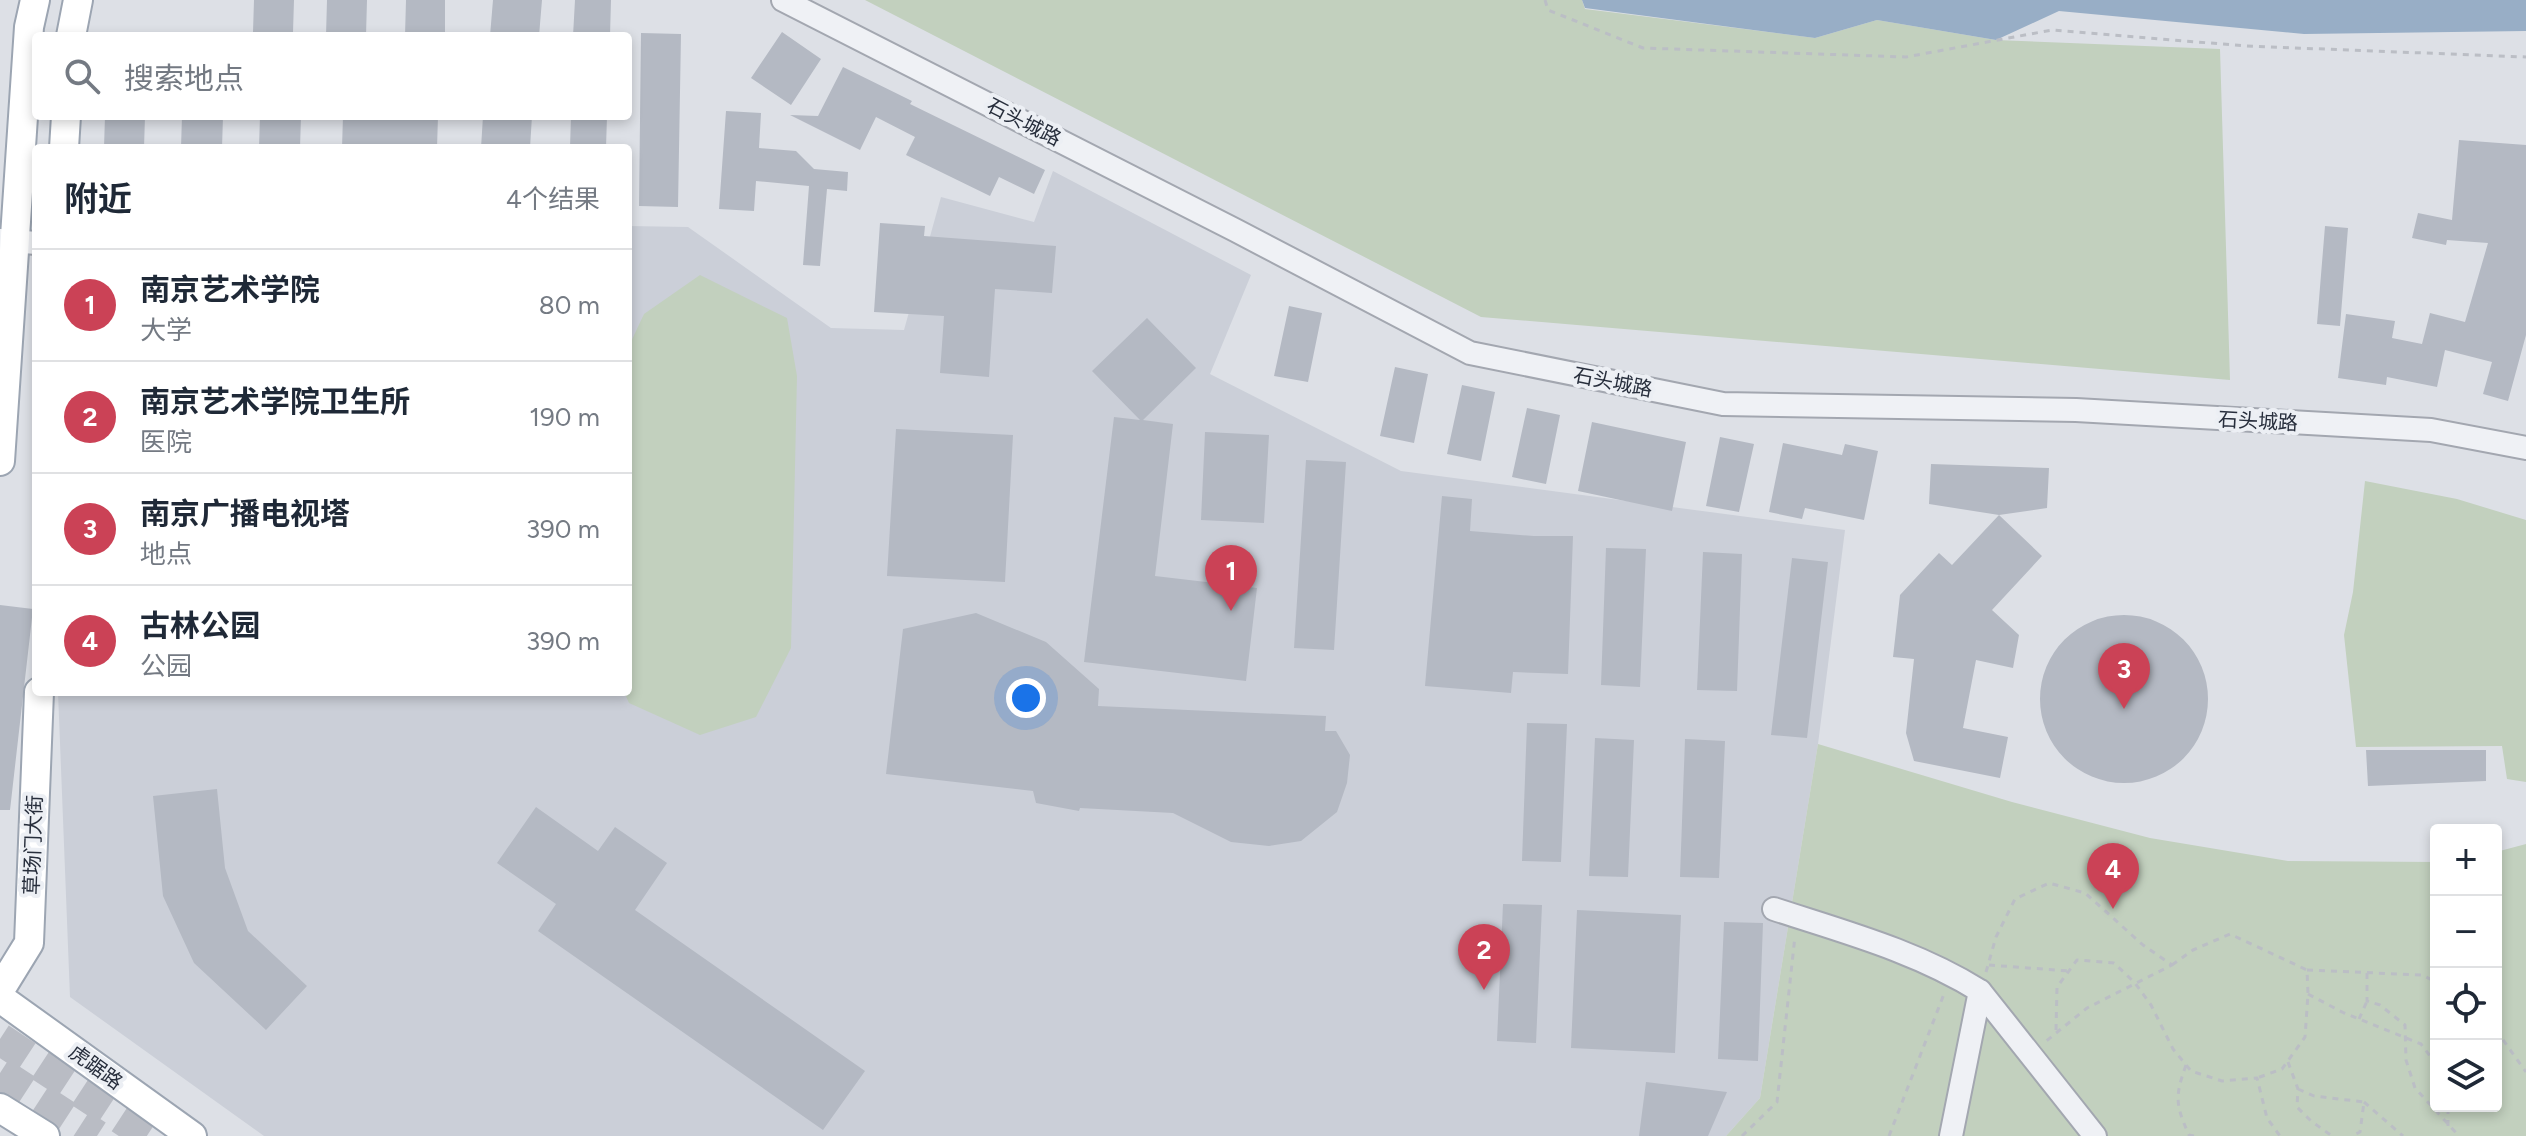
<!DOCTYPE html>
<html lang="zh">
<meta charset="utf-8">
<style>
:root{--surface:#fff;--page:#f2f2f3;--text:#1f2937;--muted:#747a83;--line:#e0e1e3;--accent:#cb4256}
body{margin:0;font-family:Figtree,"Noto Sans SC",sans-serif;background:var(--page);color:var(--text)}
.controls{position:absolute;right:24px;bottom:24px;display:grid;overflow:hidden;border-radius:8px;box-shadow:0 4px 12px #0003}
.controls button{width:72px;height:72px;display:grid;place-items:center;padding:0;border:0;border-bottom:2px solid var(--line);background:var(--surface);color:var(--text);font:40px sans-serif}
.you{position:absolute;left:1026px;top:698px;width:28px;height:28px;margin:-20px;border:6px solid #fff;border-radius:50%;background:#1a73e8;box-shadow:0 0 0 12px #1a73e833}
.badge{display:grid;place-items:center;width:52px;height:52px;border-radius:50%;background:var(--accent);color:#fff;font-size:26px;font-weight:700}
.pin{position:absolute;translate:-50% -66px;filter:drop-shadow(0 2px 4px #0008)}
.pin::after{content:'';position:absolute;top:42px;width:28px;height:24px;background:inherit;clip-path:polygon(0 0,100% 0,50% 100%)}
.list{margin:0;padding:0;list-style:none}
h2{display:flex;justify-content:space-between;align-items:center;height:104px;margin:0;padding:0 32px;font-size:34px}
h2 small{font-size:26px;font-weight:400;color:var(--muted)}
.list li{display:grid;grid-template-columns:52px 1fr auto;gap:24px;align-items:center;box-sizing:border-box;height:112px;padding:0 32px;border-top:2px solid var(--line)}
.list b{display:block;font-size:30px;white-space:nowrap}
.list p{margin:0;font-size:26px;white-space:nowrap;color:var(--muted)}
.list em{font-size:26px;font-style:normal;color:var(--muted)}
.icon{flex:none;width:44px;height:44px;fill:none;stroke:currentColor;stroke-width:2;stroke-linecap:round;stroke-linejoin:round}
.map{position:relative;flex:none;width:2526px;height:1136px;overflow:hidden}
.search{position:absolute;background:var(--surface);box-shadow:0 4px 12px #0003;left:32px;top:32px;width:600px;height:88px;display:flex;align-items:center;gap:20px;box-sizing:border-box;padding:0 28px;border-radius:8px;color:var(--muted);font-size:30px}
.panel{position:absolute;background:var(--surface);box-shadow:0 4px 12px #0003;left:32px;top:144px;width:600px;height:552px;border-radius:8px}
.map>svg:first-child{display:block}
</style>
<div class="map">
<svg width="2526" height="1136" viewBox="0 0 2526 1136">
<rect width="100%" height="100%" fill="#dde0e6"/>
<path fill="#cbcfd8" d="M 1053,171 L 1251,275 L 1210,374 L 1401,471 L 1845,530 L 1818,744 L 1760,1098 L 1726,1136 L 264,1136 L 70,997 L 58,692 L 628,692 L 628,226 L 688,227 L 831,328 L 904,330 L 941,197 L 1034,222 Z"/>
<path fill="#c2d0be" d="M 865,0 L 1582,0 L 1585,9 L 1815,38 L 1877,20 L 1996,40 L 2220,49 L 2230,380 L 1481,317 Z
M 700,275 L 787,318 L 797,376 L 791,648 L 756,717 L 700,735 L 629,703 L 624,692 L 628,692 L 628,348 L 644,314 Z
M 2365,481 L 2457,499 L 2526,520 L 2526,782 L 2507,779 L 2502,746 L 2356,747 L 2344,635 L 2353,592 Z
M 1818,744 L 2012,802 L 2150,838 L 2288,861 L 2436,862 L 2436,1106 L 2496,1106 L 2496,852 L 2526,844 L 2526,1136 L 1726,1136 L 1760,1098 Z"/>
<path fill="#98aec6" d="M 1582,0 L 2526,0 L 2526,31 L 2304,34 L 2059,11 L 1996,40 L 1877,20 L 1815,38 L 1585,8 Z"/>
<path fill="#b4b9c3" d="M 254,0 L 294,0 L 293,32 L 253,32 Z
M 327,0 L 367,0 L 366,36 L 326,36 Z
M 406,0 L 445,0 L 445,36 L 405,36 Z
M 493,0 L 542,0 L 539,36 L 490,36 Z
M 575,0 L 611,0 L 610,36 L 573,36 Z
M 782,32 L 821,59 L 791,105 L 751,78 Z
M 641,33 L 681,34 L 678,207 L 639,206 Z
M 843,67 L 912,101 L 910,104 L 1045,170 L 1034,194 L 999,177 L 990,196 L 906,155 L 915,137 L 876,117 L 860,150 L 790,115 L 818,116 Z
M 726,111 L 761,113 L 759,148 L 796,151 L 814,169 L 848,172 L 847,191 L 827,189 L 820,266 L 803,265 L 809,186 L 756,181 L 754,211 L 719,209 Z
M 105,116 L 145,116 L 144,148 L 104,148 Z
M 182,116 L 223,116 L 222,148 L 181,148 Z
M 260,116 L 301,116 L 300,148 L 259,148 Z
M 343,116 L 438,116 L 437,148 L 342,148 Z
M 483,116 L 532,116 L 530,148 L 481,148 Z
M 571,116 L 607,116 L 606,148 L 570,148 Z
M 2459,140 L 2526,145 L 2526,335 L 2508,401 L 2483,394 L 2492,362 L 2445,350 L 2437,387 L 2387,377 L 2386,385 L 2338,378 L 2346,314 L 2395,321 L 2392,338 L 2422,344 L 2430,313 L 2465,322 L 2488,243 L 2447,240 L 2446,245 L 2412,238 L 2418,213 L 2452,220 Z
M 880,223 L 925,226 L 924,236 L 1056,246 L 1052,293 L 995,289 L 989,377 L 940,373 L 944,316 L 874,312 Z
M 2325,226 L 2348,228 L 2340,326 L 2317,324 Z
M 1289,306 L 1322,313 L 1308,382 L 1274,376 Z
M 1147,318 L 1196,368 L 1143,420 L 1173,424 L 1155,576 L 1257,588 L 1246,681 L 1084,662 L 1114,417 L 1140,420 L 1092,371 Z
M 1395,367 L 1428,374 L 1414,443 L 1380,436 Z
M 1462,385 L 1495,392 L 1481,461 L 1447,454 Z
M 1527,408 L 1560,415 L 1546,484 L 1512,477 Z
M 1592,422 L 1686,442 L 1672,511 L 1578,491 Z
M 896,429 L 1013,435 L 1005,582 L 887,576 Z
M 1205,432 L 1269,435 L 1264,523 L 1201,520 Z
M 1720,437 L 1754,444 L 1739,512 L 1706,506 Z
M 1783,443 L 1842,455 L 1845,444 L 1878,451 L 1864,520 L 1805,508 L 1802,519 L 1769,512 Z
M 1306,460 L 1346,462 L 1334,650 L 1294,648 Z
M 1931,464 L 2049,468 L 2047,508 L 1999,515 L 1929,504 Z
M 1442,496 L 1472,499 L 1470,531 L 1534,536 L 1573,536 L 1568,674 L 1513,672 L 1511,693 L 1425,686 Z
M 1999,515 L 2042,556 L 1992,610 L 2019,635 L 2013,668 L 1976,660 L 1963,728 L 2008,737 L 2000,778 L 1914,761 L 1906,733 L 1914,659 L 1893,657 L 1900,595 L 1939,553 L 1952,565 Z
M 1606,548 L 1646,549 L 1640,687 L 1601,685 Z
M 1703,552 L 1742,554 L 1737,691 L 1697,690 Z
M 1792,558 L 1828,562 L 1807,738 L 1771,735 Z
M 0,605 L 33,609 L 10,810 L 0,810 Z
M 976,613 L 1046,642 L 1099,689 L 1098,706 L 1326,716 L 1325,731 L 1336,731 L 1350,755 L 1347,783 L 1337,812 L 1301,841 L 1269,846 L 1231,842 L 1173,813 L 1080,808 L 1079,811 L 1036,803 L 1033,791 L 886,774 L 903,629 Z
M2040 699a84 84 0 1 1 168 0a84 84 0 1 1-168 0Z
M 1527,723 L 1567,724 L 1561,862 L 1522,861 Z
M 1595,738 L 1634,740 L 1628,877 L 1589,876 Z
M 1685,739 L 1725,741 L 1719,878 L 1680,877 Z
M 2366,750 L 2486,750 L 2486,781 L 2368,786 Z
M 217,789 L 225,868 L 248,931 L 307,986 L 266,1030 L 194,963 L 163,896 L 153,796 Z
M 536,807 L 598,851 L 615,827 L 667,863 L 635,910 L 865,1071 L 823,1130 L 538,931 L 556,904 L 497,863 Z
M 1503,904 L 1542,905 L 1536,1043 L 1497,1041 Z
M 1577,910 L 1681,915 L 1675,1053 L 1571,1048 Z
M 1724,922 L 1763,923 L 1758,1061 L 1718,1059 Z
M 1646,1082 L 1727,1092 L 1708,1136 L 1639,1136 Z"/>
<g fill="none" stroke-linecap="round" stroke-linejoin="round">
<path stroke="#b9bcc4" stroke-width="32" stroke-dasharray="32 16" stroke-linecap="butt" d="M 0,1039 L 148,1136
M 0,1073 L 97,1136"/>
<defs>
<path id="minor" d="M 783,0 L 1235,230 L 1470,353 L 1723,404 L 2076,410 L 2431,430 L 2526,448
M 0,240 L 36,243
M 1774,909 C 1844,932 1916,951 1980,991 L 1951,1136
M 1980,991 L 2095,1136"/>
<path id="major" d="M 71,36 L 78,0
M 64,148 L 66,116
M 0,461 L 29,27 L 35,0
M 0,990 L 29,943 L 39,692
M 0,998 L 192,1136
M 0,1108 L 45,1136"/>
</defs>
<use href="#minor" stroke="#a3a7b0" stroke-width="26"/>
<use href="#major" stroke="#9ca5b2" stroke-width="32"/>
<path stroke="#bbbec5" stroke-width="3" stroke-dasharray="6 6" stroke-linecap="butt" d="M 1545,0 L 1548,10 L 1643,48 L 1906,57 L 2052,30 L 2246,46 L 2526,57
M 1989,965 L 2069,971
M 2172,965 L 2193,950 L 2230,934 L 2307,970 L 2308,994 L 2305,1037 L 2282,1069 L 2257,1078
M 2307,970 L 2422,975 L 2436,982
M 1986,972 L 1996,937 L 2015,899 L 2049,883 L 2085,893 L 2143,945 L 2172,965 L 2087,1008 L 2045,1042
M 2367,973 L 2367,1001 L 2380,1005 L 2405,1025 L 2406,1060 L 2415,1088 L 2459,1136
M 2308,994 L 2344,1013 L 2421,1044 L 2436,1064
M 2359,1019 L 2367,1001
M 2056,1030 L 2057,987 L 2077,960 L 2114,963 L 2135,983 L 2151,1005 L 2173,1049 L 2191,1071 L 2222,1081 L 2257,1078 L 2267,1118 L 2280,1136
M 2496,1030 L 2526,1072
M 2288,1062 L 2298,1089 L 2297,1107 L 2311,1121 L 2332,1136
M 2186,1065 C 2175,1096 2175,1104 2189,1135 L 2194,1136
M 2298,1089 L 2314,1096 L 2364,1102 L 2360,1132 L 2351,1136
M 2364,1102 L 2403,1136
M 2448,1126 L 2448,1106
M 1742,1136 L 1777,1102 L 1795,936
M 1889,1136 L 1944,994"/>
<use href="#minor" stroke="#eff1f5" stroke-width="22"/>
<use href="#major" stroke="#fff" stroke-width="28"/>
</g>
<g text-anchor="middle" stroke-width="8" stroke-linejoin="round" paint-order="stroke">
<g font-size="20" fill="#272e3c" stroke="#eceff4">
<text transform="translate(1024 122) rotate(27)" y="7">石头城路</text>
<text transform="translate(1613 382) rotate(11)" y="7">石头城路</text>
<text transform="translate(2258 421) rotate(3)" y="7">石头城路</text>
<text transform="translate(33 845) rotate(-88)" y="7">草场门大街</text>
<text transform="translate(96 1067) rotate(36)" y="7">虎踞路</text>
</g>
</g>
</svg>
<div class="controls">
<button>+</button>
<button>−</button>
<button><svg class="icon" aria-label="locate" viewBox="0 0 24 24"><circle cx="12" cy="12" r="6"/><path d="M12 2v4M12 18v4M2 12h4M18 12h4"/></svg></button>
<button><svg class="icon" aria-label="layers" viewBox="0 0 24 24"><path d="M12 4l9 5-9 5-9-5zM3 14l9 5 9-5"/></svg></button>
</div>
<div class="you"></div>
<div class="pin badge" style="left:1231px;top:611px">1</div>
<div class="pin badge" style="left:1484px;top:990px">2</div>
<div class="pin badge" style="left:2124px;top:709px">3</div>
<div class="pin badge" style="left:2113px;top:909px">4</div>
<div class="search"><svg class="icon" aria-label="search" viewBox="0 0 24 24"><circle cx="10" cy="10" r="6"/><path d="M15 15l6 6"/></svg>搜索地点</div>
<section class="panel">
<h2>附近<small>4个结果</small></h2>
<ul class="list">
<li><span class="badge">1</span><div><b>南京艺术学院</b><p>大学</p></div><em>80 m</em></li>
<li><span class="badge">2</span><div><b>南京艺术学院卫生所</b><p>医院</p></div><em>190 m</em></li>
<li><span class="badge">3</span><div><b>南京广播电视塔</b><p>地点</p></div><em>390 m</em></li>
<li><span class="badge">4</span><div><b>古林公园</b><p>公园</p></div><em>390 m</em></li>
</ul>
</section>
</div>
